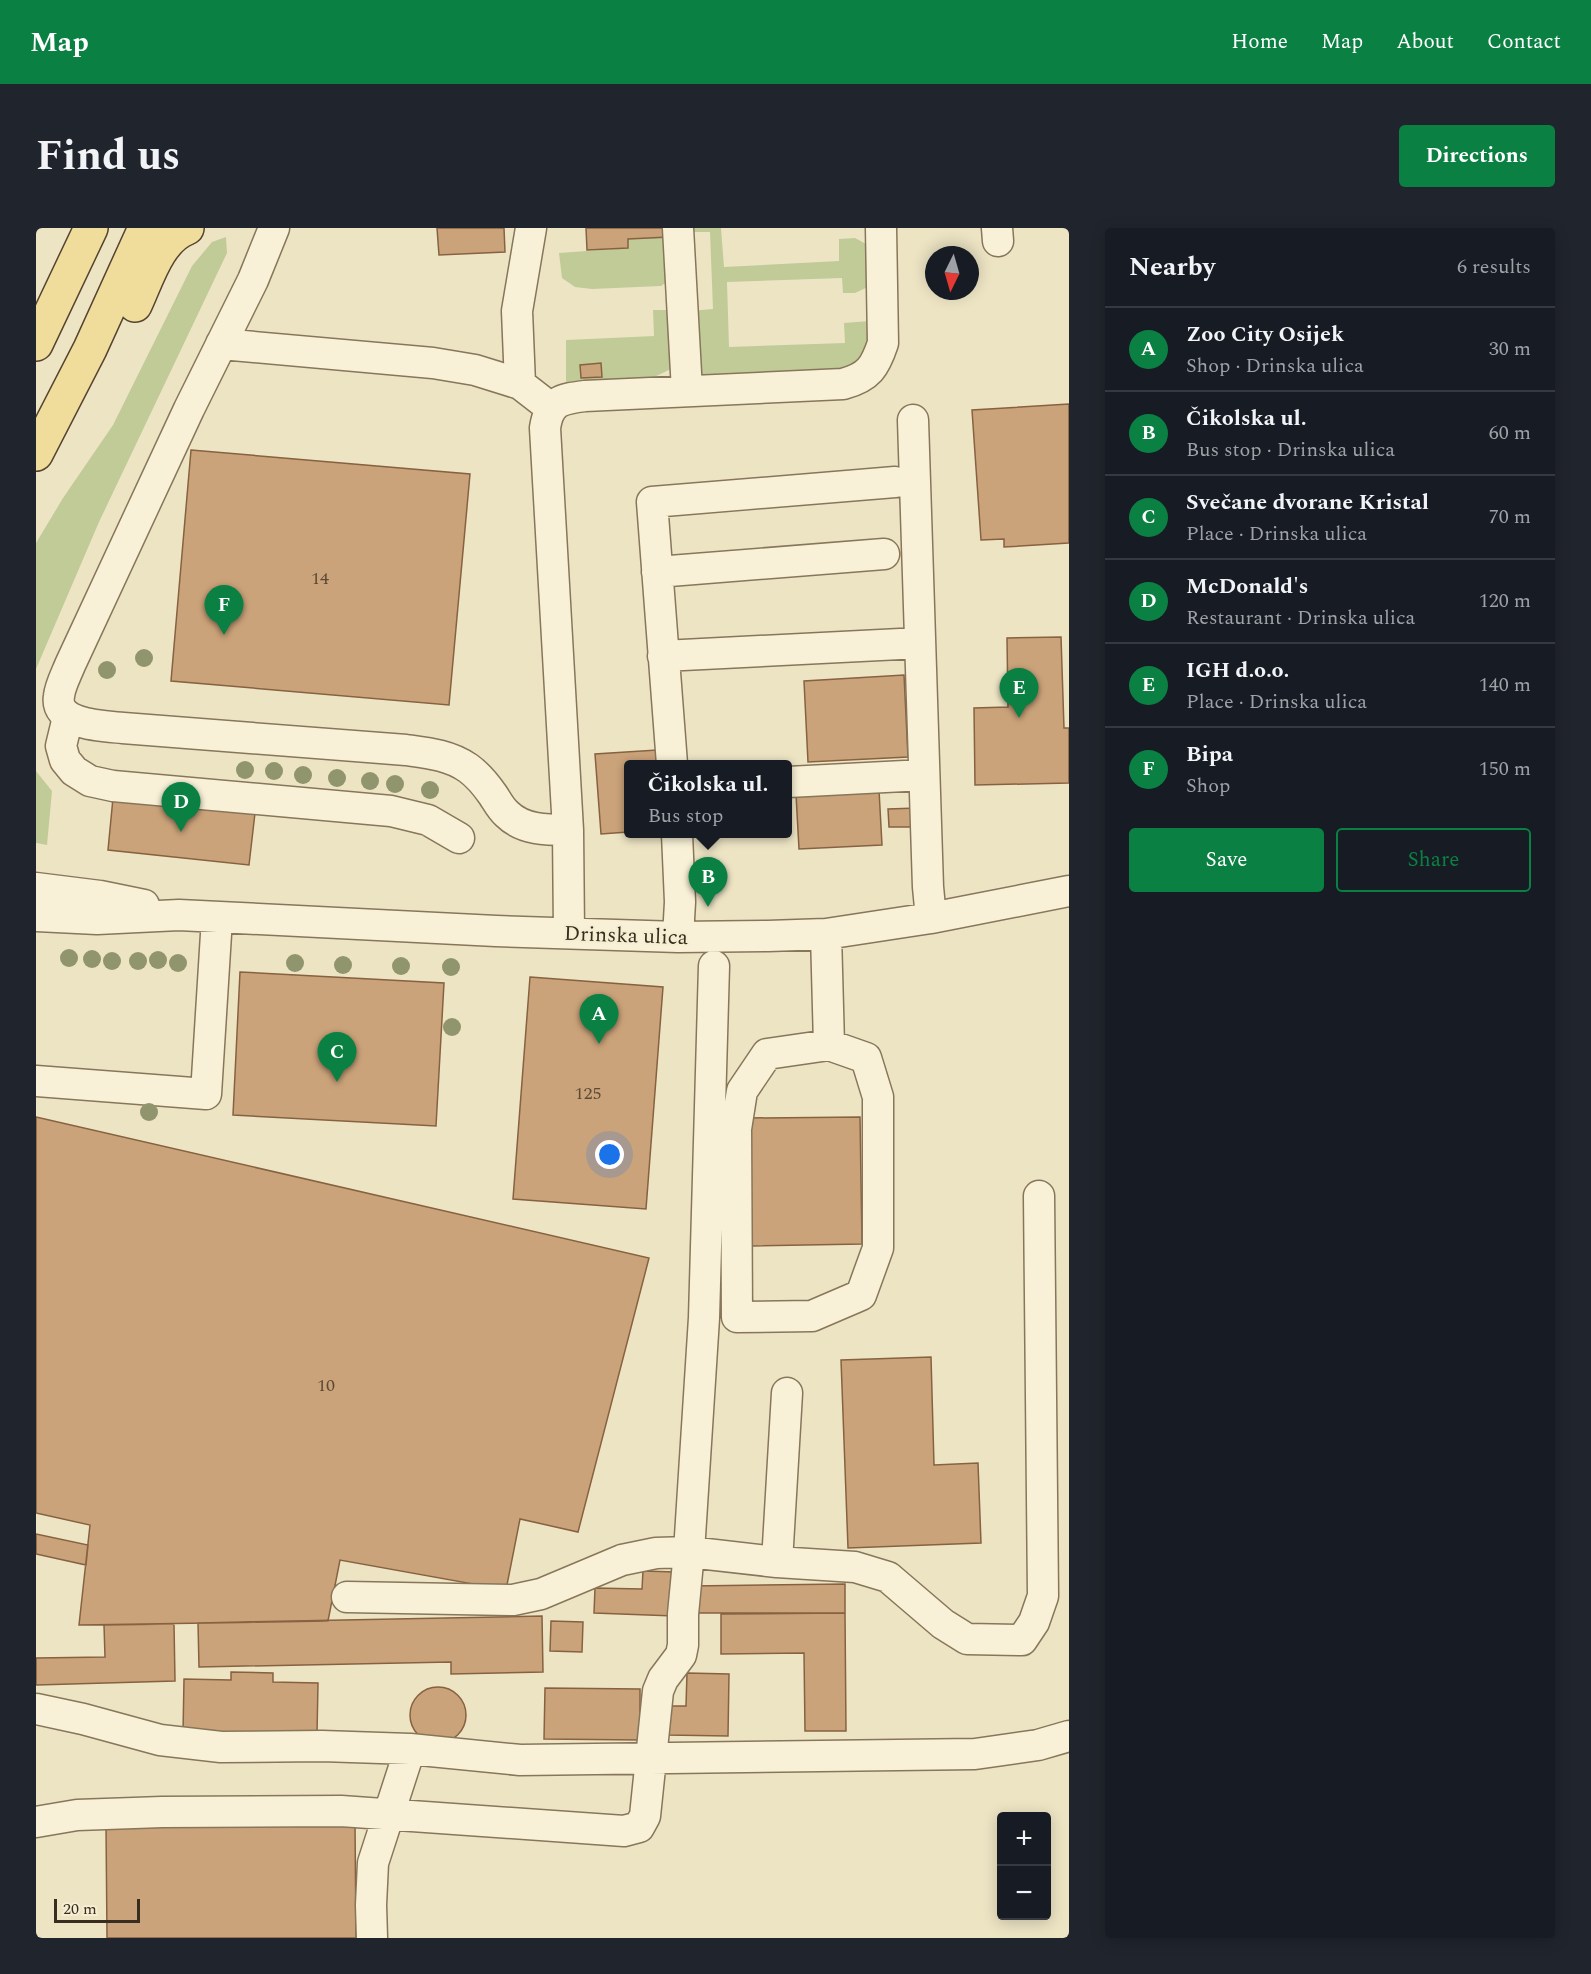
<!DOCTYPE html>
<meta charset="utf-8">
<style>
:root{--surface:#171b24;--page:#20242c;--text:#f1f3f6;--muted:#9ea1a6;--line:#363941;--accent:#0b8043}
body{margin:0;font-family:Spectral,serif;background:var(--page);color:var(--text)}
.controls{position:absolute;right:18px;bottom:18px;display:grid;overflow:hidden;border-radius:6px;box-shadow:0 3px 15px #0003}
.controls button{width:54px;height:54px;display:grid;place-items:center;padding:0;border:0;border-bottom:2px solid var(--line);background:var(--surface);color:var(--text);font:30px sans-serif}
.compass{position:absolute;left:889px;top:18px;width:54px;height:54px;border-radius:50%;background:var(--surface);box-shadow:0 3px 15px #0003;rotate:185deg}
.scale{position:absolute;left:18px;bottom:15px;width:86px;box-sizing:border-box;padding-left:6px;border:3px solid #382d1e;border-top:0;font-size:16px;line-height:21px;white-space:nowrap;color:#382d1e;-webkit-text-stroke:4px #f5eed3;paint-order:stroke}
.you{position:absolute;left:574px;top:927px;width:21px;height:21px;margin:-15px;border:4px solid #fff;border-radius:50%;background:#1a73e8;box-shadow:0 0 0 9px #1a73e833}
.badge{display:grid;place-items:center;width:39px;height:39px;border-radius:50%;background:var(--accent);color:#fff;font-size:20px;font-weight:700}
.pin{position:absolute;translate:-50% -50px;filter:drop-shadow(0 2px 3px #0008)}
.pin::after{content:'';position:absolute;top:32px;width:21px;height:18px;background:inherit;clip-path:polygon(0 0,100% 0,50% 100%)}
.popup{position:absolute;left:588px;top:532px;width:168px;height:78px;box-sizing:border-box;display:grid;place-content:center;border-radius:6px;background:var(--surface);filter:drop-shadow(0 2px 4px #0005);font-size:20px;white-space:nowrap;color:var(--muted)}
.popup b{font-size:22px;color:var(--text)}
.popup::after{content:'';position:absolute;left:50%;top:100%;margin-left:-12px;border:12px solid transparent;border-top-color:var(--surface)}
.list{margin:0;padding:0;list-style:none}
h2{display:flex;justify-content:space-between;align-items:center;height:78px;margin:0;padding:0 24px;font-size:26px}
h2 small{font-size:20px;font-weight:400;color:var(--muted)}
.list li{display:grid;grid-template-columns:39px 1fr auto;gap:18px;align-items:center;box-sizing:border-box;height:84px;padding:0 24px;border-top:2px solid var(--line)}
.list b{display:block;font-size:22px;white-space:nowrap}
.list p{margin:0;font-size:20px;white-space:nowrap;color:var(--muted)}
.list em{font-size:20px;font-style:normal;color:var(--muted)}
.actions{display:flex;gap:12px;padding:18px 24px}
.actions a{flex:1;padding:14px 0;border:2px solid var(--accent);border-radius:6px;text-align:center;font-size:21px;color:var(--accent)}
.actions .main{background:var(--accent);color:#fff}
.map{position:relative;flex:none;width:1033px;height:1710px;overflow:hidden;border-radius:6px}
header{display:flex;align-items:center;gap:36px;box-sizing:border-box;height:84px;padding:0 30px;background:var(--accent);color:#fff}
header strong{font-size:28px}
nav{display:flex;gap:33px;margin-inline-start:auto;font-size:21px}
.intro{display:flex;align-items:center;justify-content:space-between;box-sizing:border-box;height:144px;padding:0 36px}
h1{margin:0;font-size:42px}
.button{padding:15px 27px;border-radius:6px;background:var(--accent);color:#fff;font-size:21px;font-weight:700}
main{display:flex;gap:36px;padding:0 36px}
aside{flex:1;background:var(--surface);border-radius:6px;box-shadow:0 3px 15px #0003}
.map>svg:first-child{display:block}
</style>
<header>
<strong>Map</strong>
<nav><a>Home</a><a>Map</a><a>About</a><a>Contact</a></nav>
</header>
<div class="intro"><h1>Find us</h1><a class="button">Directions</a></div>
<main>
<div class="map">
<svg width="1033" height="1710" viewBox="0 0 1033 1710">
<rect width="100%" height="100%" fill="#ede4c4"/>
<path fill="#c1cb98" d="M 651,0 L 685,0 L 688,39 L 803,33 L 803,11 L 819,10 L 830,16 L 835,29 L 832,59 L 819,65 L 807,65 L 806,50 L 691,54 L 693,119 L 809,115 L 808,95 L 833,93 L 834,122 L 810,144 L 661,149 L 654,83 L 677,81 L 674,4 L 651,4 Z
M 190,9 L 191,25 L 63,294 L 0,441 L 0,315 L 27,270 L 77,197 L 156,38 L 176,14 Z
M 633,9 L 632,53 L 625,58 L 556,61 L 539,59 L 526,50 L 523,25 L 592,20 L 592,11 Z
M 617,82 L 634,82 L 637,140 L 614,151 L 530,155 L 530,112 L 618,108 Z
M 0,543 L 16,563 L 11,617 L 0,615 Z"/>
<path fill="#cba37a" stroke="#866241" stroke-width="1.5" d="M 401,0 L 468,0 L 469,24 L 403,27 Z
M 550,0 L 633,0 L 633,9 L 592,11 L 592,20 L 551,22 Z
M 565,135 L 566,149 L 545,150 L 544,137 Z
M 1033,176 L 1033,315 L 968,319 L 968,311 L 945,312 L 936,182 Z
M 155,222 L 434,246 L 413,477 L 135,453 Z
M 1025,409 L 1028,500 L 1033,500 L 1033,555 L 939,557 L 938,480 L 972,479 L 971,410 Z
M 868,447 L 872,529 L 772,534 L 768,453 Z
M 621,522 L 622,536 L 592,536 L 592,604 L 565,606 L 559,526 Z
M 843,562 L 846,617 L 763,621 L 760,567 Z
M 77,570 L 219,585 L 213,637 L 72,622 Z
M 881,580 L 881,599 L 853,599 L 852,581 Z
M 204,744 L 408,755 L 400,898 L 197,887 Z
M 494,749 L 627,759 L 610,981 L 477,971 Z
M 0,889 L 613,1030 L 542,1304 L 484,1291 L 470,1362 L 304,1332 L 292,1393 L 43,1397 L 54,1297 L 0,1285 Z
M 824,889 L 826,1016 L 716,1018 L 714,890 Z
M 895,1129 L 898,1237 L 942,1235 L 945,1315 L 812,1320 L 805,1132 Z
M 0,1306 L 52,1317 L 50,1337 L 0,1326 Z
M 607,1343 L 639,1344 L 638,1388 L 558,1385 L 559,1360 L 606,1361 Z
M 809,1356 L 809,1385 L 656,1385 L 656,1358 Z
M 809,1385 L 810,1503 L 769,1503 L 768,1425 L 685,1426 L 685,1386 Z
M 506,1388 L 507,1444 L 415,1446 L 415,1434 L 163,1439 L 162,1395 Z
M 515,1393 L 547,1394 L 546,1424 L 514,1423 Z
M 138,1396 L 139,1453 L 0,1457 L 0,1430 L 69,1429 L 68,1397 Z
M 195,1444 L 237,1445 L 237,1454 L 282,1455 L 281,1506 L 147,1505 L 148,1451 L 195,1452 Z
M 651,1445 L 693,1446 L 692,1508 L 631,1507 L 631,1478 L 650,1478 Z
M374 1487a28 28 0 1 1 56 0a28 28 0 1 1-56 0Z
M 509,1460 L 604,1461 L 604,1512 L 508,1511 Z
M 319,1595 L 320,1710 L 71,1710 L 70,1598 Z"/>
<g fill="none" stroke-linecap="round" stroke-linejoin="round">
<defs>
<path id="minor" d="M 238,0 L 217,52 L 153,181 L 34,437 C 30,447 24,458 23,468 C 18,497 67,498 87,500 L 370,522 C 392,525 413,527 432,540 C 442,547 450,557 457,567 C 461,573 465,581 471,586 C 487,602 511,602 532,602
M 642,0 L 651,163
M 961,0 L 962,13
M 185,116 L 397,135 L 439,142 L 484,156 L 515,180
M 484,156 L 481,83 L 495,0
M 877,192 L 892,659 L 895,690
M 621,344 L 848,326
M 627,428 L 884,415
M 32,489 L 25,518 L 29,532 L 38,543 L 54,553 L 77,558 L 355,583 L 392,592 L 423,610
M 636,536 L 616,274 L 859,254
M 752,554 L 888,547
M 641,606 L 644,674 L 642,709
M 0,660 L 64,668 L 108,677
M 0,688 L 61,691 L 143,687 L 460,703 L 642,709 L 732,708 L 790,706 L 895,690 L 1033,663
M 533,705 L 532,602 L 509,200 C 513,173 525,171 549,168 L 807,156 C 833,149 839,139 847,115 L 845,0
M 790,706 L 793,817
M 793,817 L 830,830 L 842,869 L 842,1020 L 825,1067 L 776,1088 L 701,1089 L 700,901 L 706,863 L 731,826 Z
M 0,853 L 170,866 L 181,690
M 741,1334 L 751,1165
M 311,1369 L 477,1372 L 505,1366 L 586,1332 L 620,1325 L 653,1324 L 741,1334 L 819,1339 L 852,1349 L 907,1396 L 931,1411 L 986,1412 L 998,1394 L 1007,1368 L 1003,968
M 0,1481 L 47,1491 L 124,1512 L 185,1519 L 286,1518 L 374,1521 L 484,1532 L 939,1526 L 1002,1517 L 1033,1508
M 0,1594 L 41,1587 L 126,1584 L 305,1583 L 588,1603 L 603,1599 L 609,1588 L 622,1463 L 627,1451 L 645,1427 L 647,1417 L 647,1386 L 653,1324 L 668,1090 L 678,738
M 336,1710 L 335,1677 L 337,1635 L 374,1521"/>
<path id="major" d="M 99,77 C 111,52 122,11 151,0
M 0,116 L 55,0
M 0,226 L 54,121 L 109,0"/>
</defs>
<use href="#minor" stroke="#87765a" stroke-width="33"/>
<use href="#major" stroke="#55442f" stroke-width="36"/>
<use href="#minor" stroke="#f8f1d7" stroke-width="30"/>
<use href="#major" stroke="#f0dd9c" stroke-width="33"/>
</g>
<g fill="#90956d">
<circle cx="108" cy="430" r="9"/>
<circle cx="71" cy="442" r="9"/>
<circle cx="209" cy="542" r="9"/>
<circle cx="238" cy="543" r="9"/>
<circle cx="267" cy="547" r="9"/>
<circle cx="301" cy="550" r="9"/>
<circle cx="334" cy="553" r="9"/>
<circle cx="359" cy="556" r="9"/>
<circle cx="394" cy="562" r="9"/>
<circle cx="33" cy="730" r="9"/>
<circle cx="56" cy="731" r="9"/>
<circle cx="122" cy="732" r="9"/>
<circle cx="76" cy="733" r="9"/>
<circle cx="102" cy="733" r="9"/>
<circle cx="142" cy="735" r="9"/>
<circle cx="259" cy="735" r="9"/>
<circle cx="307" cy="737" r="9"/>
<circle cx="365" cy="738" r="9"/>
<circle cx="415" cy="739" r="9"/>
<circle cx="416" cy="799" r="9"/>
<circle cx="113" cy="884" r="9"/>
</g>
<g text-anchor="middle" stroke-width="4.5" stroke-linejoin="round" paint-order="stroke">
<g font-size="18" fill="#5d4a35">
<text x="284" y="356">14</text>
<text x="552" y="871">125</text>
<text x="290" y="1163">10</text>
</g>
<g font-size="21" fill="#382d1e" stroke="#f5eed3">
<text transform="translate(590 707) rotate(2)" y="7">Drinska ulica</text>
</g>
</g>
</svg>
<div class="controls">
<button>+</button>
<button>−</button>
</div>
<svg class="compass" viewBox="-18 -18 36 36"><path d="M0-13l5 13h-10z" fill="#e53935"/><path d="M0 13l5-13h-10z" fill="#9ea1a6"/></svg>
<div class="scale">20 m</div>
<div class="you"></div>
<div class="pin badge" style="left:563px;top:816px">A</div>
<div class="pin badge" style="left:672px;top:679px">B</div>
<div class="popup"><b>Čikolska ul.</b>Bus stop</div>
<div class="pin badge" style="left:301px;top:854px">C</div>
<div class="pin badge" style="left:145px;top:604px">D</div>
<div class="pin badge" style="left:983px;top:490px">E</div>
<div class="pin badge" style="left:188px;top:407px">F</div>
</div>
<aside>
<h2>Nearby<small>6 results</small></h2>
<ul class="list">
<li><span class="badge">A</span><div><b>Zoo City Osijek</b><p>Shop · Drinska ulica</p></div><em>30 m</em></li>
<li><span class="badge">B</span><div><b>Čikolska ul.</b><p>Bus stop · Drinska ulica</p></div><em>60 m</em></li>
<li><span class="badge">C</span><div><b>Svečane dvorane Kristal</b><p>Place · Drinska ulica</p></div><em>70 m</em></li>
<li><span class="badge">D</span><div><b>McDonald's</b><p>Restaurant · Drinska ulica</p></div><em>120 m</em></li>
<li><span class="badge">E</span><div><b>IGH d.o.o.</b><p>Place · Drinska ulica</p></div><em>140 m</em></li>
<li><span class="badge">F</span><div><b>Bipa</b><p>Shop</p></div><em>150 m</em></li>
</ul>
<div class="actions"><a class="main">Save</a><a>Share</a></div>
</aside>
</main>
